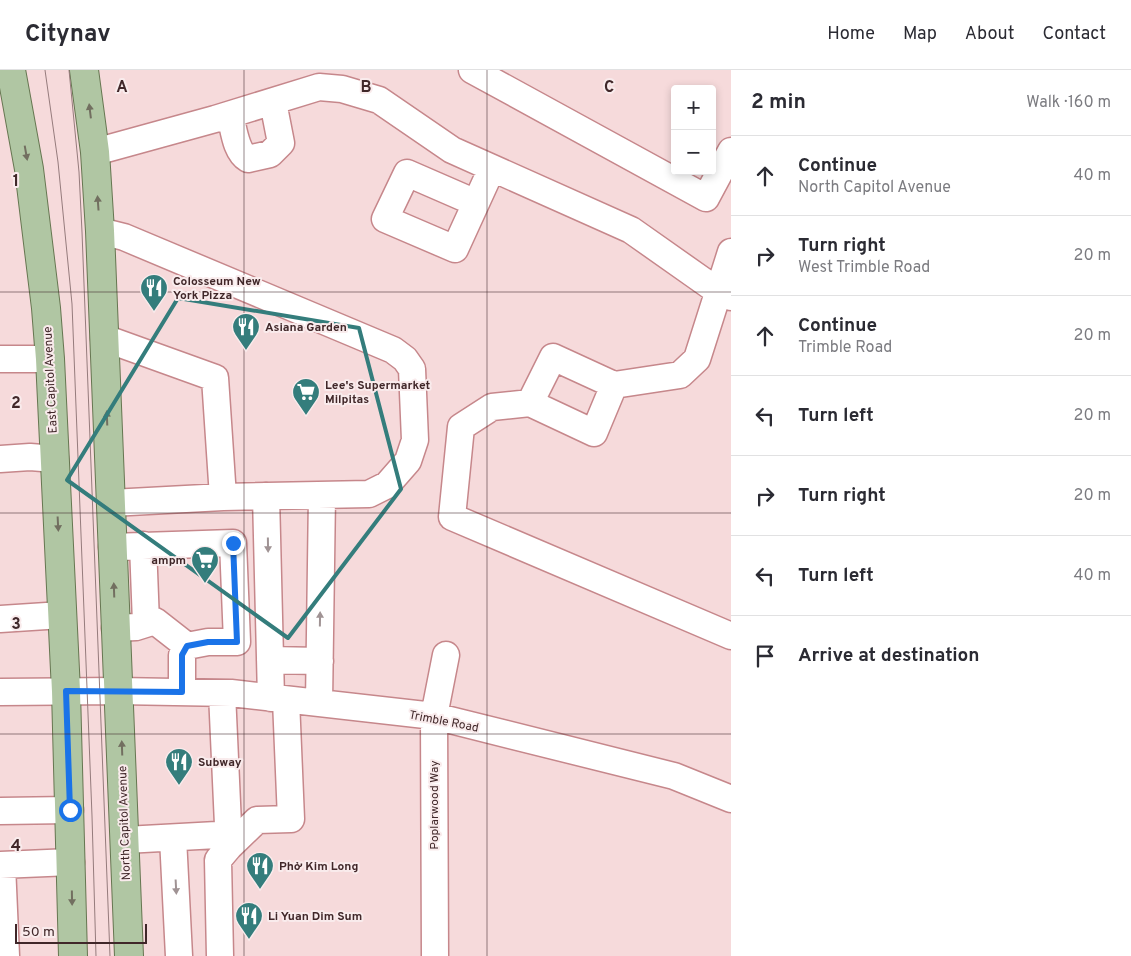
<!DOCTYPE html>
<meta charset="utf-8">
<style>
:root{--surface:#fff;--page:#f2f2f3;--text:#2b2b33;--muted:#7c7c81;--line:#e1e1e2}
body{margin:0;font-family:Overpass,sans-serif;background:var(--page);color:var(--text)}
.controls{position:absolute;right:15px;top:15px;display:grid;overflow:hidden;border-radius:5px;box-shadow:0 2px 8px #0003}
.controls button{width:45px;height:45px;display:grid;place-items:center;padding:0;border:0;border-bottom:1px solid var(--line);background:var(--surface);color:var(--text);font:25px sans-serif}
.scale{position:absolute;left:15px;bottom:12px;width:132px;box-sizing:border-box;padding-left:5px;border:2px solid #402729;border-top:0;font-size:14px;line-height:18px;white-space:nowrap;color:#402729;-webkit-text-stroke:4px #f9ebec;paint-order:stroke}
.stop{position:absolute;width:15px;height:15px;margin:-11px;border:4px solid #1a73e8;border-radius:50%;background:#fff}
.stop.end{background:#1a73e8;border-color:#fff;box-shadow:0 1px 5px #0008}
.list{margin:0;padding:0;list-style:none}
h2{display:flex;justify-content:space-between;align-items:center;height:65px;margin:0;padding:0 20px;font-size:21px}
h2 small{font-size:16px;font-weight:400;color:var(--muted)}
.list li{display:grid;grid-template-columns:32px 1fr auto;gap:15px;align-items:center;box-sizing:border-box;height:80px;padding:0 20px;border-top:1px solid var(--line)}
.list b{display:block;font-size:19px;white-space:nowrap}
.list p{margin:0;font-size:16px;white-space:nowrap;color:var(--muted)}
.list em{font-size:16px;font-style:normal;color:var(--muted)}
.icon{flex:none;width:28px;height:28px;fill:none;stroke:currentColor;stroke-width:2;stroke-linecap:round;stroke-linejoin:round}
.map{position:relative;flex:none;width:731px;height:886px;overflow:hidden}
header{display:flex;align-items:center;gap:30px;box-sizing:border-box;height:70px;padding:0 25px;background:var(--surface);border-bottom:1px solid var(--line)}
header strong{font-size:24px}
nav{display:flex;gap:28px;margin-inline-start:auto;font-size:18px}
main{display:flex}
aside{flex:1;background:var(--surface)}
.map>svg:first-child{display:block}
</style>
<header>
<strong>Citynav</strong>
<nav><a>Home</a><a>Map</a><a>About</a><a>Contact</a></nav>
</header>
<main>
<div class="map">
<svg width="731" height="886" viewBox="0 0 731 886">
<rect width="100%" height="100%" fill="#f6dadb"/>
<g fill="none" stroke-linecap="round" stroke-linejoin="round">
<defs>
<path id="minor" d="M 472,0 L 706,128 L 731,81
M 230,45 C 234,59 235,81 248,89 L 270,84 L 281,73 L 273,32
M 95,82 L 215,49 L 319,17 L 342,19 L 379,30 L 452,80 L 631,160 L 719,222 L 731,227
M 476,133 L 407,103 L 385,149 L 455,179 L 492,98
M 100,161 L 124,167 L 393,280 L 405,289 L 412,299 L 415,370 L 408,391 L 387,415 L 369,424 L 223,427 L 111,433
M 104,268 L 215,308 L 223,427
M 0,289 L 50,289
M 614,315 L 594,363 L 530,333 L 492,337 L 461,357 L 452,447 L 731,566
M 530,333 L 553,287 L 614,315 L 680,305 L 697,289 L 731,182
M 0,389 L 30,387 L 55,389
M 266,426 L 271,628
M 143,475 L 146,553
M 112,477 L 233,473 L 237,572 L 208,572 L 187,576 L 182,585 L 182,622
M 0,549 L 62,545
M 115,558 L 136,557 L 155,551 L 187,576
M 270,590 L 320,591
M 0,622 L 118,621 L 231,623 L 434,646 L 674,706 L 731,729
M 319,633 L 322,425
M 0,741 L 70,740
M 173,768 L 179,886
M 125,770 L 217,765 L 229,777 L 257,750 L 291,749 L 286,630
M 0,795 L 71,792
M 2,795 L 6,886
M 220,886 L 218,790 L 229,777 L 222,623
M 435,886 L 434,646 L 446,585"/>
<path id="major" d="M 11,0 L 29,99 L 46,238 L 50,289 L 66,621 L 73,886
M 84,0 L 95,82 L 100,161 L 129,886"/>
</defs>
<use href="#minor" stroke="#c6878b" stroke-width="29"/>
<use href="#major" stroke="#667651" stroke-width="30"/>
<use href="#minor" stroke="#fff" stroke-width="26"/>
<use href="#major" stroke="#b0c6a3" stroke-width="28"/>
<path stroke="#957b7c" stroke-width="1" d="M 45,0 L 58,92 L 72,234 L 92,746 L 96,886
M 69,0 L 79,102 L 82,162 L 110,886"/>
</g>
<defs><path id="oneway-solid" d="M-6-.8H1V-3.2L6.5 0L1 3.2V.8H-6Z" transform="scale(1.25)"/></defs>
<g fill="#726f60">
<use href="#oneway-solid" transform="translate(90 41) rotate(-97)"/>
<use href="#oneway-solid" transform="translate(26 83) rotate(80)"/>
<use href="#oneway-solid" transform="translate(98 133) rotate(-94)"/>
<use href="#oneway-solid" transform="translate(107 348) rotate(-92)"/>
<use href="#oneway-solid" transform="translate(58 454) rotate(87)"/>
<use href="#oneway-solid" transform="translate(114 520) rotate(-92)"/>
<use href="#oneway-solid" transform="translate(122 678) rotate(-92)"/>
<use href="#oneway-solid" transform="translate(72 828) rotate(89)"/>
</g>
<g fill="#a09394">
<use href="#oneway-solid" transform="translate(268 475) rotate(89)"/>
<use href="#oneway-solid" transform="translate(320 549) rotate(-89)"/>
<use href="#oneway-solid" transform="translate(176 817) rotate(87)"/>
</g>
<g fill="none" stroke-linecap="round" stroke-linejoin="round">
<path stroke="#1a73e8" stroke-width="6" d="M 70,740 L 66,621 L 182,622 L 182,585 L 187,576 L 208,572 L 237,572 L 233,473"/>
</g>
<path fill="none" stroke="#347d7c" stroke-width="4" stroke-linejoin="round" d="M 178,228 L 359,258 L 401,419 L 288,568 L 67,410 Z"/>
<path fill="none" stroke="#402729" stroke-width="1" stroke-opacity="0.55" d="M 244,0 L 244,886M 487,0 L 487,886M 0,222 L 731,222M 0,443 L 731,443M 0,664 L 731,664"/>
<defs>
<symbol id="restaurant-pin" viewBox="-11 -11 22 30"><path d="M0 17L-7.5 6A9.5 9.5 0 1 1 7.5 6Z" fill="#347d7c" stroke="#f9ebec"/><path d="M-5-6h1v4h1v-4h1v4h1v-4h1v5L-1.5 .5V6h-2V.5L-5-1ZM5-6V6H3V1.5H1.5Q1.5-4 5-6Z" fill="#fff"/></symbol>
<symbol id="supermarket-pin" viewBox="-11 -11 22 30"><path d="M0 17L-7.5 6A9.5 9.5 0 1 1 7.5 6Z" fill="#347d7c" stroke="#f9ebec"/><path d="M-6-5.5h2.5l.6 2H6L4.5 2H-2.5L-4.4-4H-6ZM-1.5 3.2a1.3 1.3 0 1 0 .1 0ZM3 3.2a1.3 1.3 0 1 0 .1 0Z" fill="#fff"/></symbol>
</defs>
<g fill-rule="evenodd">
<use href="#restaurant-pin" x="138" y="202" width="32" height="43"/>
<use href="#restaurant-pin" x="230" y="241" width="32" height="43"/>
<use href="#supermarket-pin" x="290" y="306" width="32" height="43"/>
<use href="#supermarket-pin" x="189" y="474" width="32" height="43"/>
<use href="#restaurant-pin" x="163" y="676" width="32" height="43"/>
<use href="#restaurant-pin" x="244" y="780" width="32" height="43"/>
<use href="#restaurant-pin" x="233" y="830" width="32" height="43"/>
</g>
<g text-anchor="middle" stroke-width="4" stroke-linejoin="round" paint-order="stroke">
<g font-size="12" font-weight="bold" fill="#402729" stroke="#f9ebec" text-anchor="start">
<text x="173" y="215">Colosseum New<tspan x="173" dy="14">York Pizza</tspan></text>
<text x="265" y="261">Asiana Garden</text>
<text x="325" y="319">Lee's Supermarket<tspan x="325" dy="14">Milpitas</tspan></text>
<text x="186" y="494" text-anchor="end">ampm</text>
<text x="198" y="696">Subway</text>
<text x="279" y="800">Phở Kim Long</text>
<text x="268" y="850">Li Yuan Dim Sum</text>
</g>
<g font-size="12" fill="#402729" stroke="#f9ebec">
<text transform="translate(50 310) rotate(-93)" y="4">East Capitol Avenue</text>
<text transform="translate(444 651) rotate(11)" y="4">Trimble Road</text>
<text transform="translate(434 735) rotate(-90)" y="4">Poplarwood Way</text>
<text transform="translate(124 753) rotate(-92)" y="4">North Capitol Avenue</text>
</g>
</g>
<g font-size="16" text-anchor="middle" font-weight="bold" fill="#402729" stroke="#f9ebec" stroke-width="4" stroke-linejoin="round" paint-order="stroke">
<text x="122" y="22">A</text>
<text x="366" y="22">B</text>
<text x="609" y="22">C</text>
<text x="16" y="116">1</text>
<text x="16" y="338">2</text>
<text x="16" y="559">3</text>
<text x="16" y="781">4</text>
</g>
</svg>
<div class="controls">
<button>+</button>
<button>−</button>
</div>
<div class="scale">50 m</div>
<div class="stop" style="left:70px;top:740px"></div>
<div class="stop end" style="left:233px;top:473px"></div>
</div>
<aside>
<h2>2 min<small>Walk · 160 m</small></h2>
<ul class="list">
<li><svg class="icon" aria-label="ahead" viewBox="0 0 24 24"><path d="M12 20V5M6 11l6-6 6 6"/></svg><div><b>Continue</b><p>North Capitol Avenue</p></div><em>40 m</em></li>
<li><svg class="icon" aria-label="right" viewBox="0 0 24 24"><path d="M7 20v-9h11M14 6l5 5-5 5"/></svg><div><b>Turn right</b><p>West Trimble Road</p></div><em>20 m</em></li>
<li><svg class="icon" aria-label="ahead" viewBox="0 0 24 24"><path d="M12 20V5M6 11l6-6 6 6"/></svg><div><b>Continue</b><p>Trimble Road</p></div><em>20 m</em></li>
<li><svg class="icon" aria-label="left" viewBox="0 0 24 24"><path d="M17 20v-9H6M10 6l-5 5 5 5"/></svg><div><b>Turn left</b></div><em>20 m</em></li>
<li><svg class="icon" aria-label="right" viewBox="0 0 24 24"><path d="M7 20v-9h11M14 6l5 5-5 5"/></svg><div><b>Turn right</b></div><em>20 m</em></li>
<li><svg class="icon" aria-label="left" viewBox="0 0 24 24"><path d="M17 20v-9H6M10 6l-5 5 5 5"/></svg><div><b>Turn left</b></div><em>40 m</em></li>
<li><svg class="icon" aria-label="arrive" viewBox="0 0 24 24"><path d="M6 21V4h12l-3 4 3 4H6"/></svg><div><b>Arrive at destination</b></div></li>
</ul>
</aside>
</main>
